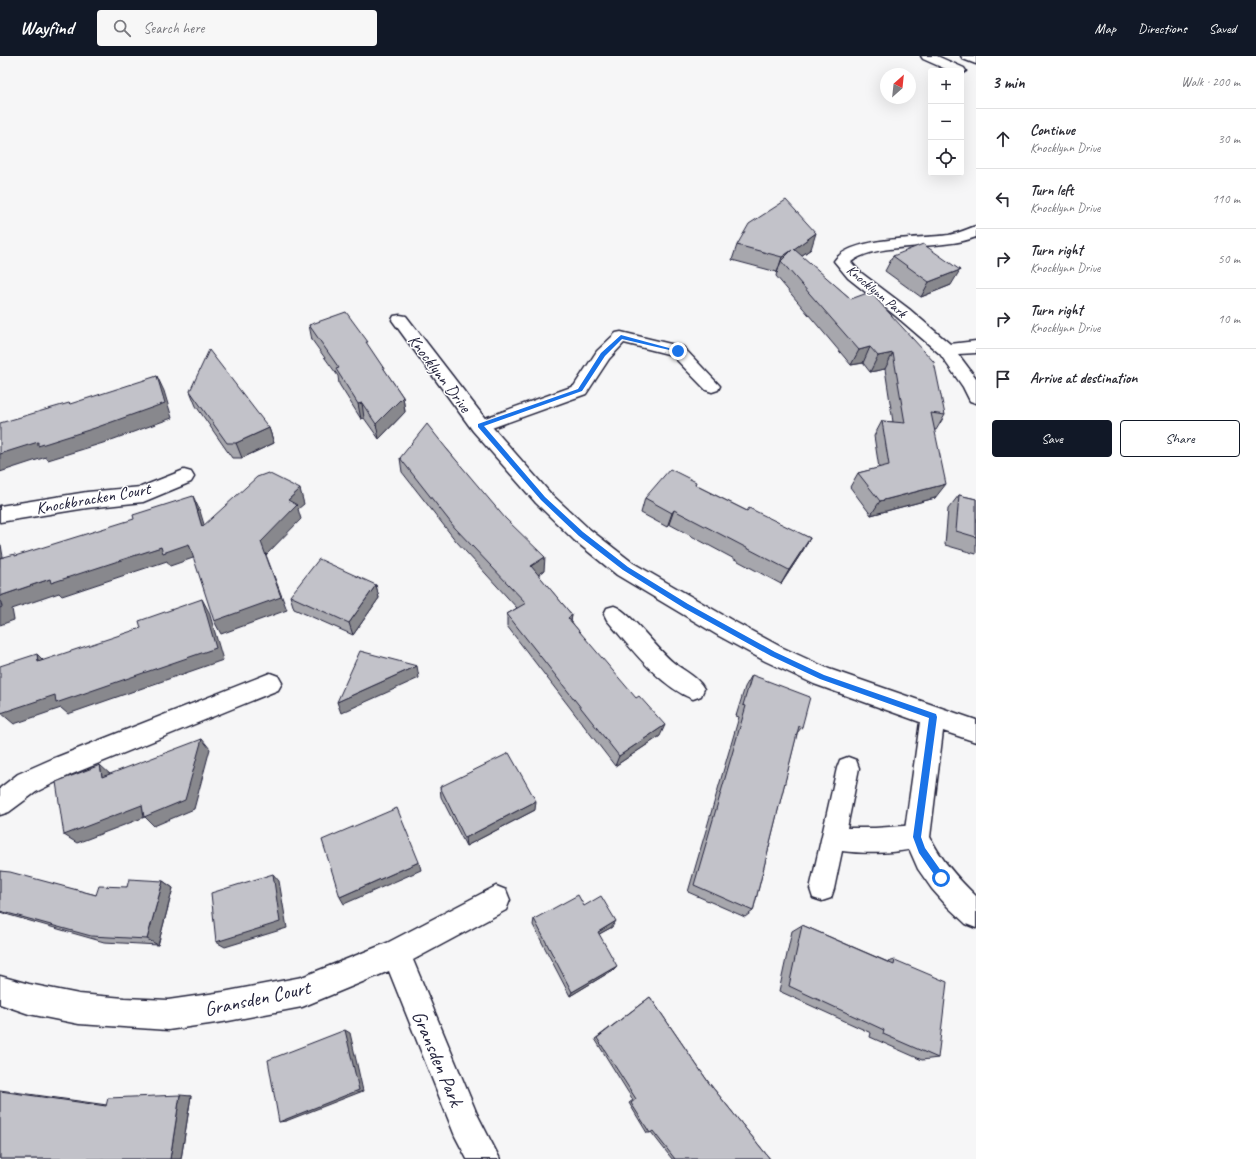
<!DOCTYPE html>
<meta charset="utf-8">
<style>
:root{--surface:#fff;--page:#f7f7f7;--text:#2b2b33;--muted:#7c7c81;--line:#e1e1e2;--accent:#111827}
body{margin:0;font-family:Caveat,sans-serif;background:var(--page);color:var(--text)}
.controls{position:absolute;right:12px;top:12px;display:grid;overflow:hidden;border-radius:4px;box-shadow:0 4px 16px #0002}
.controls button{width:36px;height:36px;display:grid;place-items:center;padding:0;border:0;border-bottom:1px solid var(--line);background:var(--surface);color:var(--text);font:20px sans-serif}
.compass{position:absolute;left:880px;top:12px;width:36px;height:36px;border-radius:50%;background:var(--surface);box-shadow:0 4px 16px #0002;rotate:27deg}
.stop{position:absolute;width:12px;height:12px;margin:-9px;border:3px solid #1a73e8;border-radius:50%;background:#fff}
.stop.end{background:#1a73e8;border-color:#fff;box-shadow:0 1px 4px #0008}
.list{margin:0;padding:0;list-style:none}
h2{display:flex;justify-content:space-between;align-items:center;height:52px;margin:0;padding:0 16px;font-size:17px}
h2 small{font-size:13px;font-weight:400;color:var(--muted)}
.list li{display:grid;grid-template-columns:26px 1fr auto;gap:12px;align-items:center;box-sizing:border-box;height:60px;padding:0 16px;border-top:1px solid var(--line)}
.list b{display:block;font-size:15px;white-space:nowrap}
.list p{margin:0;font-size:13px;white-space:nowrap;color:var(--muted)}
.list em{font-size:13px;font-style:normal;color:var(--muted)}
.actions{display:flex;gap:8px;padding:12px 16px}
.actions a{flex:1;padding:9px 0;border:1px solid var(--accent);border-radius:4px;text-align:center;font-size:14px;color:var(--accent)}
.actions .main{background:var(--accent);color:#fff}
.icon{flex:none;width:22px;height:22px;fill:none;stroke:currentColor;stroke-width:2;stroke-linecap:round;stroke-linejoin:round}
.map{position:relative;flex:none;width:976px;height:1103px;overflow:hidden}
header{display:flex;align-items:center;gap:24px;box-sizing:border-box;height:56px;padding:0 20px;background:var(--accent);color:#fff}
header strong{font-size:19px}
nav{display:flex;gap:22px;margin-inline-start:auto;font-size:14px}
.search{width:280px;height:36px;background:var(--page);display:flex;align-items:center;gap:10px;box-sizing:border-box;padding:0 14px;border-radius:4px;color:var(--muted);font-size:15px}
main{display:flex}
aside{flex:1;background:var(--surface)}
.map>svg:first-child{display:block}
</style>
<header>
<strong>Wayfind</strong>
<div class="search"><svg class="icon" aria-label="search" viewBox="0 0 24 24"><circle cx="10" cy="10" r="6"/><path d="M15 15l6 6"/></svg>Search here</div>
<nav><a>Map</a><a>Directions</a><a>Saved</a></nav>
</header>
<main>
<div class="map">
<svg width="976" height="1103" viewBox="0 0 976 1103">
<rect width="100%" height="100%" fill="#f6f6f7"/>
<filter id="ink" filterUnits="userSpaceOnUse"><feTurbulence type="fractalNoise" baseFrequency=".025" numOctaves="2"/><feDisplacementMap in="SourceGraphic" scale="8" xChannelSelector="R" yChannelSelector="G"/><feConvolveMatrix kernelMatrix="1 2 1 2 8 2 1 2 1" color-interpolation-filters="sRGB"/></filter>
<g filter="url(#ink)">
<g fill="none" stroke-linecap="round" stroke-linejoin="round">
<defs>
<path id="service" d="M 621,276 L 683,291 L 720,330 L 718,334 L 712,336 L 706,334 L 672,299 L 624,287 L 609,303 L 586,338 L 486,374 L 480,376 L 474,374 L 472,370 L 474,366 L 574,330 L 597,295 L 616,277 Z
M 614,550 C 630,555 657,594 674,607 C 684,615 698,621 704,633 L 701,640 L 693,643 C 659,630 630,591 607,564 L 604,558 L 607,552 Z
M 848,701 L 856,704 L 859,712 L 847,772 L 875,772 L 917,769 L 925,773 L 929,781 L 925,789 C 905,798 864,798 842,795 L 834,833 L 831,842 L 822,845 L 813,842 L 810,833 L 837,712 L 840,704 Z"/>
<path id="minor" d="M 976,170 L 976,181 C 941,195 877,185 851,206 L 860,216 L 909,253 L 950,288 L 976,285 L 976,297 L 958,298 L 976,322 L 976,347 L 970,345 L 963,331 L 940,298 L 897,261 L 848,222 L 834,205 C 851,180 921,183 949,179 C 959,177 967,173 976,170 Z
M 400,259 L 406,260 L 487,365 L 550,437 L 588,472 L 633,507 L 735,566 L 781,591 L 829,613 L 976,664 L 976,686 L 943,675 L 930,781 C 941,804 958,823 976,840 L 976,872 L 966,868 L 948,851 L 932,833 L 918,813 L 904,781 L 920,666 L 814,628 L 765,605 L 719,580 L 617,519 L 574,484 L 536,447 L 473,375 L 392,264 L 394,260 Z
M 184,414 L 191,416 L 194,421 L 191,426 L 143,446 L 87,452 L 0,466 L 0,450 L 87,436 L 141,431 Z
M 270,617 L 278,620 L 282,627 L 278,634 L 70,719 L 36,736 L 9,756 L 0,759 L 0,732 L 18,718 L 52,703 Z
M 496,830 L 506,834 L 510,844 L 506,854 L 413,904 L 477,1058 L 500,1103 L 467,1103 L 455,1080 L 389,915 L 302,951 L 223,966 L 168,974 L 79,968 L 29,958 L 0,948 L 0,920 L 29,928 L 79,938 L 124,942 L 168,944 L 223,936 L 302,921 L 387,887 Z"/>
<path id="trunk" d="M 921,0 L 937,0 L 964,12 L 966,15 L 961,18 L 961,15 L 950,15 L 923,3 Z
M 961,0 L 976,0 L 976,8 L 963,3 Z"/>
</defs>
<use href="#service" stroke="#22223b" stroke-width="3"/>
<use href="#minor" stroke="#22223b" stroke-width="3"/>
<use href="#trunk" stroke="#22223b" stroke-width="3"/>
<use href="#service" fill="#fff" fill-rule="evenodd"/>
<use href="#minor" fill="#fff" fill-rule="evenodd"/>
<use href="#trunk" fill="#fff" fill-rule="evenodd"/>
</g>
<path fill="#a7a7ad" stroke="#22223b" d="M 737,189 L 811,193 L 801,200 L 851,243 L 945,359 L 936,374 L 934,374 L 935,442 L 871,459 L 850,431 L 858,417 L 879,412 L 874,380 L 882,365 L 893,366 L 885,313 L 870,316 L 863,307 L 851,309 L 776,220 L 777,216 L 732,204 Z
M 893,200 L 951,229 L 921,241 L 885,215 Z
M 309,269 L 368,290 L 403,341 L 405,356 L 379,383 L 364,362 L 361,363 L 339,328 L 338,320 L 312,284 Z
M 190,335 L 269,372 L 274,387 L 242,402 L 232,402 L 196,350 Z
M 446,392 L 544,515 L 538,519 L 572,559 L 571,565 L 660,680 L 615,710 L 507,570 L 507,558 L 517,552 L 456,485 L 402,416 L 400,402 Z
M 695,429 L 747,455 L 810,482 L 802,496 L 781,528 L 669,468 L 667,471 L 641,457 L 645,442 Z
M 959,439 L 976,443 L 976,498 L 945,489 L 948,453 Z
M 376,529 L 379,542 L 353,579 L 294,553 L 290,540 Z
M 752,619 L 802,671 L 797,677 L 753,855 L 745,861 L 688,836 L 739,661 L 736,660 L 745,631 Z
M 440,731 L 535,754 L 466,790 L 441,741 Z
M 0,815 L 96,839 L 127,831 L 163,825 L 173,832 L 158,889 L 104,886 L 9,859 L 0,856 Z
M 584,850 L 612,871 L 599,878 L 613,914 L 570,940 L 533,869 L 534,863 Z
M 802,869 L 888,906 L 895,904 L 938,1002 L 922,1004 L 870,981 L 871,977 L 779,935 L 792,875 Z
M 650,941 L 709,1027 L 770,1103 L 672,1103 L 651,1076 L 650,1077 L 647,1077 L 629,1047 L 633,1044 L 595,983 Z
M 0,1034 L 107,1049 L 191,1040 L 181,1103 L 0,1103 Z"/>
<path fill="#88888d" stroke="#22223b" d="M 816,177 L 811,193 L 788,209 L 794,193 Z
M 792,194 L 781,205 L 777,217 L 782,201 Z
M 960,214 L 951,229 L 921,241 L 929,226 Z
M 870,291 L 863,307 L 851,309 L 859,294 Z
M 893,297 L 885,313 L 870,316 L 878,300 Z
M 157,320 L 164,335 L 172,362 L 103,387 L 48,404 L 46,401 L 0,416 L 0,398 Z
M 403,341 L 405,356 L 379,383 L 376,368 Z
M 362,347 L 364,362 L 361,363 L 358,348 Z
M 269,372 L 274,387 L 242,402 L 236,387 Z
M 946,428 L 935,442 L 871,459 L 880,445 Z
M 300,433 L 304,448 L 298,453 L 301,463 L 266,499 L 287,554 L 221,578 L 214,565 L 261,486 L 288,444 Z
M 193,440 L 200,455 L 209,485 L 202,471 Z
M 674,454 L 669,468 L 667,471 L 672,457 Z
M 810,482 L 802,496 L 781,528 L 789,514 Z
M 0,488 L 1,489 L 6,518 L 0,511 Z
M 189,488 L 196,501 L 170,510 L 167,505 L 62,540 L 59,537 L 12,553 L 14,564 L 0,569 L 0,540 L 50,523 L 161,491 Z
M 545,501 L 544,515 L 530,524 L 531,510 Z
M 376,529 L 379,542 L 353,579 L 349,567 Z
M 202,543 L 209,556 L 223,604 L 68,658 L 61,652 L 14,668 L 1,657 Z
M 572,559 L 570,572 L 568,562 Z
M 37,598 L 49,610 L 38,606 Z
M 417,610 L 419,622 L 341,657 L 337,646 Z
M 665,669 L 660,680 L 615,710 L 619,700 Z
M 202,683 L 210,693 L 194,753 L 154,770 L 145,761 L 77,787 L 64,779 Z
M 100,709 L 111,719 L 102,721 Z
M 536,745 L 535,754 L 466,790 L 465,782 Z
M 419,806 L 421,814 L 344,848 L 340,841 Z
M 273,818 L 279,825 L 287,872 L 225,891 L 216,886 Z
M 163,825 L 173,832 L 158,889 L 147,883 Z
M 616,865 L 612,871 L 594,881 L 598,876 Z
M 617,910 L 613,914 L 570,940 L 572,936 Z
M 345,974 L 350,977 L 363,1035 L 286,1065 L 279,1066 Z
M 180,1039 L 191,1040 L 181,1103 L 170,1103 Z"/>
<path fill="#c2c2c9" stroke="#22223b" d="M 786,144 L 816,177 L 794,193 L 851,243 L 870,236 L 934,306 L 945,359 L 931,357 L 946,428 L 880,445 L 858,417 L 889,409 L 882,365 L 905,367 L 893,297 L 878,300 L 870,291 L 859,294 L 781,205 L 792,194 L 782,201 L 737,189 L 749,168 Z
M 923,188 L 960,214 L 929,226 L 893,200 Z
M 346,256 L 368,286 L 366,286 L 403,341 L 376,368 L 362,347 L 358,348 L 336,313 L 339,312 L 309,269 Z
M 209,294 L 269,372 L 236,387 L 227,387 L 190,335 Z
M 157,320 L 165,347 L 95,372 L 38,390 L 38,386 L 0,398 L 0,367 L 69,347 L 70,348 Z
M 427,368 L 446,392 L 505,462 L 545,501 L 531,510 L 572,559 L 568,562 L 636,642 L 639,640 L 665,669 L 619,700 L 507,558 L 526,547 L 455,472 L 400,402 Z
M 670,413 L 696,426 L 695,429 L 747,455 L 749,452 L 810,482 L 789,514 L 674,454 L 672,457 L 645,442 Z
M 268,417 L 300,433 L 288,444 L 297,449 L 261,486 L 281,541 L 214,565 L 189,488 L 163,497 L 161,491 L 51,527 L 50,523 L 0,540 L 0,502 L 15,498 L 15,500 L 134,463 L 133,459 L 193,440 L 202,471 L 257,421 Z
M 959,439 L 976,443 L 976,481 L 956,475 Z
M 319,503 L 376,529 L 349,567 L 290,540 Z
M 0,542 L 2,551 L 0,552 Z
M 202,543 L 216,592 L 56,647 L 55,639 L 1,657 L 0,649 L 0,610 L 37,598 L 38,606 L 141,572 L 139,565 Z
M 360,595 L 417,610 L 337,646 Z
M 752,619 L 810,641 L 802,671 L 799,670 L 753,855 L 694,829 L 746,650 L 743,649 Z
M 202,683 L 185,744 L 144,761 L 142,749 L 64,779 L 56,726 L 100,709 L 102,721 Z
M 509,697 L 536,745 L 465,782 L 440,731 Z
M 397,752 L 419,806 L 340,841 L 322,784 Z
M 0,815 L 10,816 L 96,839 L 99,830 L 127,831 L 129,823 L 163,825 L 147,883 L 91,880 L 0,855 Z
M 273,818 L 280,866 L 216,886 L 211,837 Z
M 578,839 L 584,850 L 601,840 L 616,865 L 598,876 L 617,910 L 572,936 L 534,863 Z
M 802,869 L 894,909 L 895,904 L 947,926 L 938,1002 L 883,978 L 884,974 L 789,930 Z
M 650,941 L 709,1027 L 770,1103 L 675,1103 L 653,1075 L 650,1077 L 631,1047 L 636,1043 L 597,982 Z
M 345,974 L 359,1034 L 279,1066 L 268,1004 Z
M 0,1035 L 106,1050 L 108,1042 L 180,1039 L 170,1103 L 0,1103 Z"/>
</g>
<path fill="#1a73e8" d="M 621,279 L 680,295 L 678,296 L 622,283 L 605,300 L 582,335 L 484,370 L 545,441 L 583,476 L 628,511 L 688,548 L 775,596 L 824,619 L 936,658 L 937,661 L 921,781 L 925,792 L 944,819 L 944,824 L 938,824 L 919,797 L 913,781 L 929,662 L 820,623 L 771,600 L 684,552 L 623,514 L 579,480 L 541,444 L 478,371 L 478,368 L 578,333 L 601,297 Z"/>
<g text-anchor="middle" stroke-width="3" stroke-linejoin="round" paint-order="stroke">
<g font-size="14" fill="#22223b" stroke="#fff">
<text transform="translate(877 235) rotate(40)" y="5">Knocklynn Park</text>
</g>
<g font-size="17" fill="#22223b" stroke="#fff">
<text transform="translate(440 317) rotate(53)" y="6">Knocklynn Drive</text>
<text transform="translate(93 442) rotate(-10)" y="6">Knockbracken Court</text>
</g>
<g font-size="20" fill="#22223b" stroke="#fff">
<text transform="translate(257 942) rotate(-12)" y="7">Gransden Court</text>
<text transform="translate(438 1002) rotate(67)" y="7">Gransden Park</text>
</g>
</g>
</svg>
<div class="controls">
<button>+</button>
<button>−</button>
<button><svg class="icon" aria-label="locate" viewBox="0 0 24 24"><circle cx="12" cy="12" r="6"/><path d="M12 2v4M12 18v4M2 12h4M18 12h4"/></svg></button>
</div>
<svg class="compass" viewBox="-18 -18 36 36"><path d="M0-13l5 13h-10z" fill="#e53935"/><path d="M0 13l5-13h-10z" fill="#7c7c81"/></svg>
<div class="stop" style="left:941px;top:822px"></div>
<div class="stop end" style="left:678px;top:295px"></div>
</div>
<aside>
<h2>3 min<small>Walk · 200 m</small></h2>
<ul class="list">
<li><svg class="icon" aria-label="ahead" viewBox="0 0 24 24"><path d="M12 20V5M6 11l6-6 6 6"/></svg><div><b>Continue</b><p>Knocklynn Drive</p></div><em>30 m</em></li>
<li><svg class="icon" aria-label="left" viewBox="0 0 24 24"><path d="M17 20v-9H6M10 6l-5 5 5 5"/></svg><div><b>Turn left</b><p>Knocklynn Drive</p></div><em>110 m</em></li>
<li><svg class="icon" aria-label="right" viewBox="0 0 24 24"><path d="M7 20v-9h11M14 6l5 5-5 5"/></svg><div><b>Turn right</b><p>Knocklynn Drive</p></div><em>50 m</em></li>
<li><svg class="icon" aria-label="right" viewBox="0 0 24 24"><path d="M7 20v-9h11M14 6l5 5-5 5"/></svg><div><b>Turn right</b><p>Knocklynn Drive</p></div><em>10 m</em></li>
<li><svg class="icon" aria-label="arrive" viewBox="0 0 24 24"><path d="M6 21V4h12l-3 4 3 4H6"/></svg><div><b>Arrive at destination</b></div></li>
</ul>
<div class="actions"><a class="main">Save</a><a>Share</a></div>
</aside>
</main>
